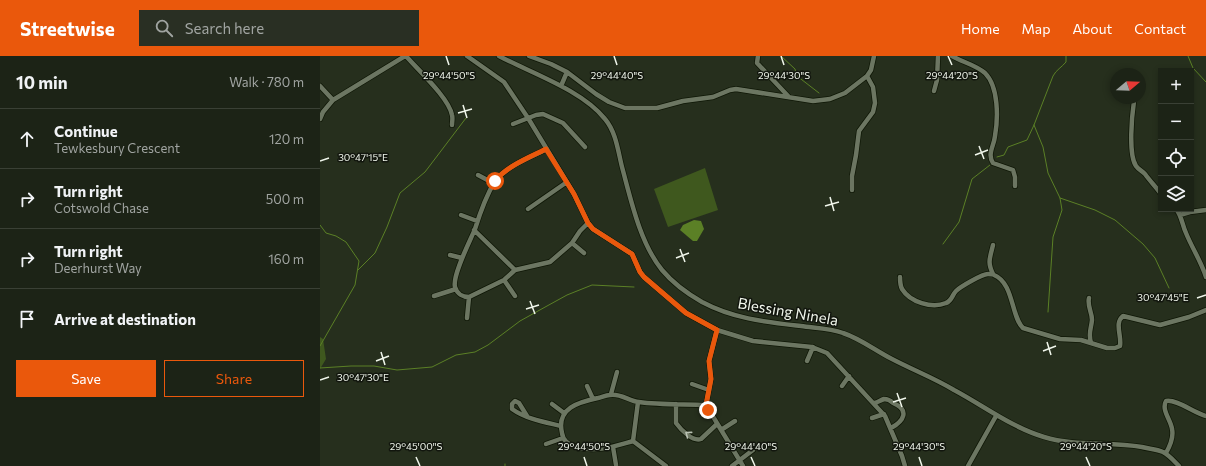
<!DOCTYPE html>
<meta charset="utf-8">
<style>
:root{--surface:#1c2316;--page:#292f23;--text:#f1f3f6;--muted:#a0a4a1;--line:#3a4035;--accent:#ea580c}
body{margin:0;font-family:Commissioner,sans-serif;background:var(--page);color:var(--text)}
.controls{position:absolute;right:12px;top:12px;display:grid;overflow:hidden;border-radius:0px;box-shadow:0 2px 6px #0003}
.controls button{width:36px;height:36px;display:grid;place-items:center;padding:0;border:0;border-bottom:1px solid var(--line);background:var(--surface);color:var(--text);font:20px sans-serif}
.compass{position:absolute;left:790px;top:12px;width:36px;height:36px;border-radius:50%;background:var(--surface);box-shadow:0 2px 6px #0003;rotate:71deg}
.stop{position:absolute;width:12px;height:12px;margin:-9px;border:3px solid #ea580c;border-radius:50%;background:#fff}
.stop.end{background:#ea580c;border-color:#fff;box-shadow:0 1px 4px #0008}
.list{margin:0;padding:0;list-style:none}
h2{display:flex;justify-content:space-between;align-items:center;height:52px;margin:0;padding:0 16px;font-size:17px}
h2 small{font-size:13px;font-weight:400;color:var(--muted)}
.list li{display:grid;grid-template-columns:26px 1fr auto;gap:12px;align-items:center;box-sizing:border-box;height:60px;padding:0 16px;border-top:1px solid var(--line)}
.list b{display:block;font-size:15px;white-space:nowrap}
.list p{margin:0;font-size:13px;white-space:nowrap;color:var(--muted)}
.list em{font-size:13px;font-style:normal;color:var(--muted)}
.actions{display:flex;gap:8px;padding:12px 16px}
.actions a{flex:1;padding:9px 0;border:1px solid var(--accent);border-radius:0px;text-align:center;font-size:14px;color:var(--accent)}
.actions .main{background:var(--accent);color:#fff}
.icon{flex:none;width:22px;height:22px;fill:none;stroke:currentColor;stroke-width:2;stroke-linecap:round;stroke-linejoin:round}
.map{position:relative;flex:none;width:886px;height:410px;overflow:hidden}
header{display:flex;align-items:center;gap:24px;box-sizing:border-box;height:56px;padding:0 20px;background:var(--accent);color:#fff}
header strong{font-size:19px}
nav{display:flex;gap:22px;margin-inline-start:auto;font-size:14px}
.search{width:280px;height:36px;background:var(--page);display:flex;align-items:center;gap:10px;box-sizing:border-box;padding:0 14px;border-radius:0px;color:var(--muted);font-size:15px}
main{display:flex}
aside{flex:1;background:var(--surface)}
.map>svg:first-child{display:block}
</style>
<header>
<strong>Streetwise</strong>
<div class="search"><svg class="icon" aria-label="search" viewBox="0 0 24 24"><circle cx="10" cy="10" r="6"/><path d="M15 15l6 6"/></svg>Search here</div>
<nav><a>Home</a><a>Map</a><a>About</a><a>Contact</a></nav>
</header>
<main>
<aside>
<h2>10 min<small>Walk · 780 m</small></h2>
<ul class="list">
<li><svg class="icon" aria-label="ahead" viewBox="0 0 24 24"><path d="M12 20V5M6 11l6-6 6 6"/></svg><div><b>Continue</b><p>Tewkesbury Crescent</p></div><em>120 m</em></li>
<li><svg class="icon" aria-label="right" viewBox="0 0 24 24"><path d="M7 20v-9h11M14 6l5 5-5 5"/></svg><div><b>Turn right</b><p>Cotswold Chase</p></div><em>500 m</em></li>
<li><svg class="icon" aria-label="right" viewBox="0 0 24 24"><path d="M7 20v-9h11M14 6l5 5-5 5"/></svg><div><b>Turn right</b><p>Deerhurst Way</p></div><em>160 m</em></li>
<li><svg class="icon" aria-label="arrive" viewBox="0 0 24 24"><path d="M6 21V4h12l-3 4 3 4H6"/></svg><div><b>Arrive at destination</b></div></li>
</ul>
<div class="actions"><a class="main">Save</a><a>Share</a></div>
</aside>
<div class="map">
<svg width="886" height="410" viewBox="0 0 886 410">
<rect width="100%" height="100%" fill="#262f1d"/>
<path fill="#3f581e" d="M 385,112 L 398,154 L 348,171 L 334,133 Z
M 0,281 L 3,283 L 6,303 L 0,313 Z"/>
<path fill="#5b8026" d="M 374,164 L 381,165 L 384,173 L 377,185 L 373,185 L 360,174 L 363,169 Z"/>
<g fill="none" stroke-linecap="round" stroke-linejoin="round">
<path stroke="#5b8026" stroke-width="1" d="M 461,0 L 475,13 L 477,20 L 499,37
M 868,0 L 873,12 L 886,26
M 714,69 L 723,91 L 728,117 L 740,142 L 742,154 L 733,181 L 728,256
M 677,101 L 684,99 L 688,91 L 707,84 L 714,69 L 733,20 C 736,14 742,11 746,6 L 746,0
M 740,142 L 775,154 L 795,164 L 823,188 L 835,202 L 849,232
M 0,169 L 6,177 L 16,180 L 26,186 L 39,205 L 35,229 L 0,290
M 623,188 L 639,166 L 652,123 L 670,109
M 38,214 L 55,197 L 67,171 L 80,137 L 105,116 L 146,62
M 0,312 L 31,310 L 54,310 L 77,314 L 112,311 L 136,299 L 155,296 L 168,289 L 200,265 L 227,250 L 247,239 L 272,229 L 314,231
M 185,410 L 185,408"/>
<defs>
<path id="minor" d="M 86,0 C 98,14 129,42 132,59 C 133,62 132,66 132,69
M 147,0 L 184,26 L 208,62 L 254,138 L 268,167 L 273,173 L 312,198 L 320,216 L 324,221 L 366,257 L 397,274 L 433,285 L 492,291 L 507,297 L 565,360 L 582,400 L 585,410
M 179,0 C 211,17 262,34 285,63 C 296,76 298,95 302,111 C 311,144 320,187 342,214 C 352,226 368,238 382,246 C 414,263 446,266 481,270 C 495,272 510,272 523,277 C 541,283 556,295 572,303 C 593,314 614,322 634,334 C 664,350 691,371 724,381 C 756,391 790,385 822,391 C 829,393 836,393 843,396 C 849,399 854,405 859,410
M 209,0 L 231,8 L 247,16 L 276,38 L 289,46 L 305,52 L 337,52 L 363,45 L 393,41 L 410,34 L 416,33 L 493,45 L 510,43 L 525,37 L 547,20 L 551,14 L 554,0
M 438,0 L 437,7 L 469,41
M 632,0 C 642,6 656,9 665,17 C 679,31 678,63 675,80 C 674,90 667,98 673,107 L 693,114 L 695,121 L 695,130
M 0,30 L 13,44
M 241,30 L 247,16
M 614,35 L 617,24 L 618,0
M 814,45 C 812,59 808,98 816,110 C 818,113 822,115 825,118 C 830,125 836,131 841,138
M 0,63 L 3,56 L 13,44 L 85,0
M 193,68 L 216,59 L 223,58 L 243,67 L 265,91
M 227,93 C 210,101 187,110 175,125 C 166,140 160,157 155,173 C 150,185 132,220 135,231 C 137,238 143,241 149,241 L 184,224 L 195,214 L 230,206 L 252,187 L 260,175 L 268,167
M 158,119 L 173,127
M 532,134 L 532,120 L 536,99 L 539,75 L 553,56 L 555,47 L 553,31 L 547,20
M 208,153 L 247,126
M 856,153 C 862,160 862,169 866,177 C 872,192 881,205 886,221
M 141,159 L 157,165
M 860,159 L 870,156 L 886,154
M 154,174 L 195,214
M 252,187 L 264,197
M 130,199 L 142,202
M 673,218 C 667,206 670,202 673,189
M 580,221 C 580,225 580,229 582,233 C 590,246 612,253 626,247 C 632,245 632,239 636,235 C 640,231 662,218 668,218 C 670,218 673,218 674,219 C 694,227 691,261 703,272 L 740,283 L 761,284 L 787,292 L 795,292 L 800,290 C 802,280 794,267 803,260 L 840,269 L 869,261 L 886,254
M 184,224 L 195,240
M 114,240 L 136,233
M 769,242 C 767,250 772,256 772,264 C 771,274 768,277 771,287
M 147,262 L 149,241
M 397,274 L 389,305 L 391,323 L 386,349 L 423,410
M 487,305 L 493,291
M 372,328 L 389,334
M 267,330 L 273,343
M 522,330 L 529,320
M 291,338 L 297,316
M 555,347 C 558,346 561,344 564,343 C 567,343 571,345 573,347 C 590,354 584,365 571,372
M 232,348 L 244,357
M 356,348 L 356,367 C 361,374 373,386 381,383 L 397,368
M 207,360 L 199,347 L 195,345 L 192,348 L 192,353 C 206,363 224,366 241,370
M 552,362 L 564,358
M 401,374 L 415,365
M 313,385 L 318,346
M 226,388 L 243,382
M 293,391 L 296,409
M 846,397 C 850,390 854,382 852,373 C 851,364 841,354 846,345 C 857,343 874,357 886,360
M 346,410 L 313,385 C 295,390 275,397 256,391 C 249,389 243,385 242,377 C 236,352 259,346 278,342 C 282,341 286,339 290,339 C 300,337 309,345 319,346 C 339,349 365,348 386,349
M 412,410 L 433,394
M 648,410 L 676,360"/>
</defs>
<use href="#minor" stroke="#0f1706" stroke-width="6"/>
<use href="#minor" stroke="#6c7662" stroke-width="4.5"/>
</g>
<defs><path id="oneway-chevron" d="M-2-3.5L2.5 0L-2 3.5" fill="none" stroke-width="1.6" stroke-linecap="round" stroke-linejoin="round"/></defs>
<use stroke="#bbc3b4" href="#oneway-chevron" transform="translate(368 378) rotate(-143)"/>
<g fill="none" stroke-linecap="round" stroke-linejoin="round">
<path stroke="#ea580c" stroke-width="5" d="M 175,125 C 187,110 210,101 226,93 L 254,138 L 268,167 L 273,173 L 312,198 L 320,216 L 324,221 L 366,257 L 397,274 L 389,305 L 391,323 L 386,349 L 388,354"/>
</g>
<path fill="none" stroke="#f0f6eb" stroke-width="1.5" d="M 126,0 L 129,9M 294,0 L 297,9M 461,0 L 464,9M 628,0 L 632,9M 143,49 L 147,62M 138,57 L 152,53M 659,90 L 664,103M 655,99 L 668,94M 0,105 L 9,102M 510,141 L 514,155M 505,150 L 519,146M 360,193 L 365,206M 356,202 L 369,197M 877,242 L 886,239M 210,245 L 215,258M 206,253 L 219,249M 727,286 L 731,299M 723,295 L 736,290M 61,296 L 65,309M 56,305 L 69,300M 0,324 L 9,321M 577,337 L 582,351M 573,346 L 586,342M 96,401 L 100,410M 264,401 L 267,410M 431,401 L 435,410M 599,401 L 602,410M 766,401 L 770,410"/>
<g text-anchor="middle" stroke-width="3" stroke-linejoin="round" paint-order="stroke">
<g font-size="15" fill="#f0f6eb" stroke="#12160e">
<text transform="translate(468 256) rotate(10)" y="5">Blessing Ninela</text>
</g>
</g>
<g font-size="10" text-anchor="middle" fill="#f0f6eb" stroke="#12160e" stroke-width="3" stroke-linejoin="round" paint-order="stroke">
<text x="297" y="23">29°44'40"S</text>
<text x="129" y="23">29°44'50"S</text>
<text x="464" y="23">29°44'30"S</text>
<text x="632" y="23">29°44'20"S</text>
<text x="43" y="105">30°47'15"E</text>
<text x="843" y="245">30°47'45"E</text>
<text x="43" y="325">30°47'30"E</text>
<text x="96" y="394">29°45'00"S</text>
<text x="264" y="394">29°44'50"S</text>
<text x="431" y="394">29°44'40"S</text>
<text x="599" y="394">29°44'30"S</text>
<text x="766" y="394">29°44'20"S</text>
</g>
</svg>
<div class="controls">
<button>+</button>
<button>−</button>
<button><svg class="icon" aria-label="locate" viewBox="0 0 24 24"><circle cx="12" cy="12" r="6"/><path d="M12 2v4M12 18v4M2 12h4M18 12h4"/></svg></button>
<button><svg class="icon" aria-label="layers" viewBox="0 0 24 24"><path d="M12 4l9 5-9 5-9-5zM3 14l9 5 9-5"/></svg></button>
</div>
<svg class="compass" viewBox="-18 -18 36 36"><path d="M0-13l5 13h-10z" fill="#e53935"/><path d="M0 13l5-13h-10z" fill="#a0a4a1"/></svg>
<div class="stop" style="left:175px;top:125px"></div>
<div class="stop end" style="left:388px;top:354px"></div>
</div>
</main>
